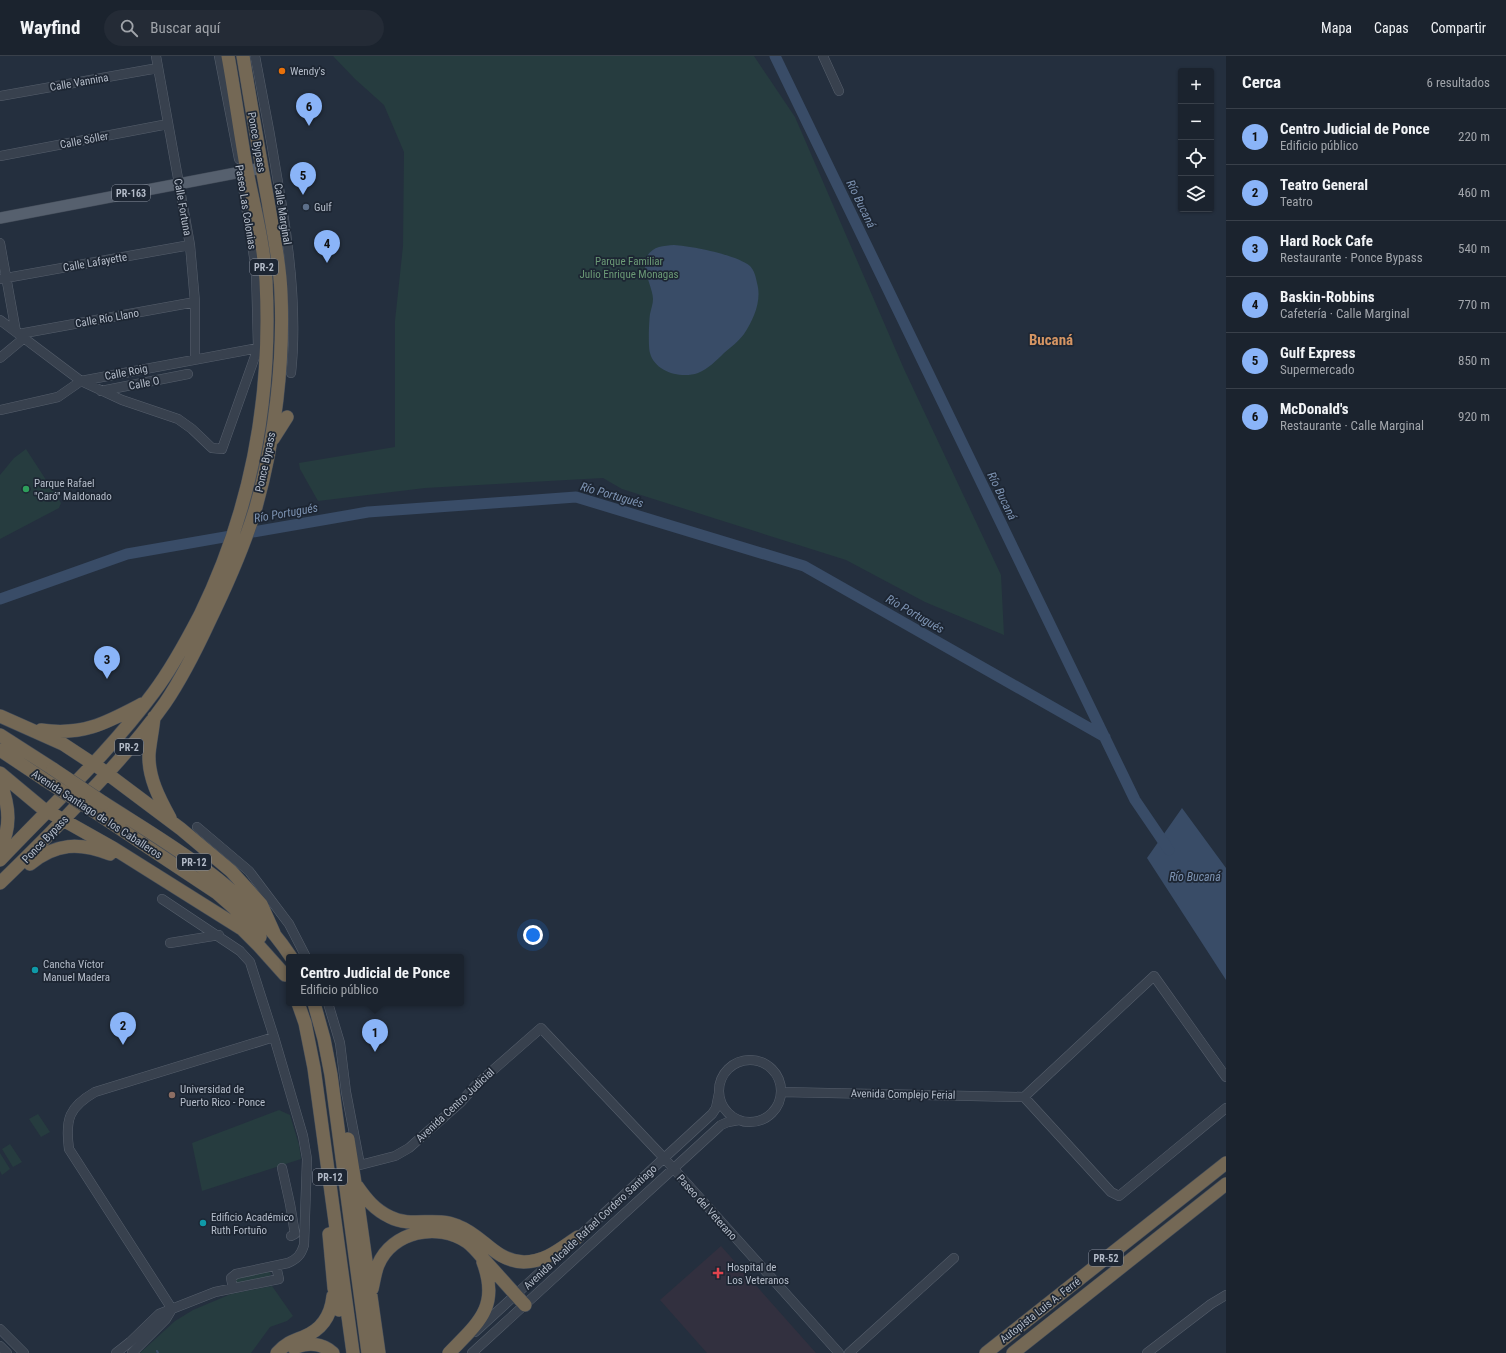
<!DOCTYPE html>
<html lang="es">
<meta charset="utf-8">
<style>
:root{--surface:#1b232e;--page:#242b36;--text:#f1f3f6;--muted:#a0a4aa;--line:#39404a;--accent:#8ab4f8}
body{margin:0;font-family:"Roboto Condensed",sans-serif;background:var(--page);color:var(--text)}
.controls{position:absolute;right:12px;top:12px;display:grid;overflow:hidden;border-radius:4px;box-shadow:0 1px 3px #0004}
.controls button{width:36px;height:36px;display:grid;place-items:center;padding:0;border:0;border-bottom:1px solid var(--line);background:var(--surface);color:var(--text);font:20px sans-serif}
.you{position:absolute;left:533px;top:879px;width:14px;height:14px;margin:-10px;border:3px solid #fff;border-radius:50%;background:#1a73e8;box-shadow:0 0 0 6px #1a73e833}
.badge{display:grid;place-items:center;width:26px;height:26px;border-radius:50%;background:var(--accent);color:#111;font-size:13px;font-weight:700}
.pin{position:absolute;translate:-50% -33px;filter:drop-shadow(0 1px 2px #0008)}
.pin::after{content:'';position:absolute;top:21px;width:14px;height:12px;background:inherit;clip-path:polygon(0 0,100% 0,50% 100%)}
.popup{position:absolute;left:286px;top:898px;width:178px;height:52px;box-sizing:border-box;display:grid;place-content:center;border-radius:4px;background:var(--surface);filter:drop-shadow(0 1px 3px #0005);font-size:13px;white-space:nowrap;color:var(--muted)}
.popup b{font-size:15px;color:var(--text)}
.popup::after{content:'';position:absolute;left:50%;top:100%;margin-left:-8px;border:8px solid transparent;border-top-color:var(--surface)}
.list{margin:0;padding:0;list-style:none}
h2{display:flex;justify-content:space-between;align-items:center;height:52px;margin:0;padding:0 16px;font-size:17px}
h2 small{font-size:13px;font-weight:400;color:var(--muted)}
.list li{display:grid;grid-template-columns:26px 1fr auto;gap:12px;align-items:center;box-sizing:border-box;height:56px;padding:0 16px;border-top:1px solid var(--line)}
.list b{display:block;font-size:15px;white-space:nowrap}
.list p{margin:0;font-size:13px;white-space:nowrap;color:var(--muted)}
.list em{font-size:13px;font-style:normal;color:var(--muted)}
.icon{flex:none;width:22px;height:22px;fill:none;stroke:currentColor;stroke-width:2;stroke-linecap:round;stroke-linejoin:round}
.map{position:relative;flex:none;width:1226px;height:1297px;overflow:hidden}
header{display:flex;align-items:center;gap:24px;box-sizing:border-box;height:56px;padding:0 20px;background:var(--surface);border-bottom:1px solid var(--line)}
header strong{font-size:19px}
nav{display:flex;gap:22px;margin-inline-start:auto;font-size:14px}
.search{width:280px;height:36px;background:var(--page);display:flex;align-items:center;gap:10px;box-sizing:border-box;padding:0 14px;border-radius:22px;color:var(--muted);font-size:15px}
main{display:flex}
aside{flex:1;background:var(--surface)}
.map>svg:first-child{display:block}
</style>
<header>
<strong>Wayfind</strong>
<div class="search"><svg class="icon" aria-label="search" viewBox="0 0 24 24"><circle cx="10" cy="10" r="6"/><path d="M15 15l6 6"/></svg>Buscar aquí</div>
<nav><a>Mapa</a><a>Capas</a><a>Compartir</a></nav>
</header>
<main>
<div class="map">
<svg width="1226" height="1297" viewBox="0 0 1226 1297">
<rect width="100%" height="100%" fill="#242f3e"/>
<path fill="#32303f" d="M 721,1190 L 816,1297 L 707,1297 L 660,1244 Z"/>
<path fill="#263c3f" d="M 333,0 L 754,0 L 795,61 L 904,313 L 1001,519 L 1004,579 L 925,546 L 846,504 L 622,433 L 603,422 L 425,432 L 318,445 L 300,413 L 299,407 L 395,391 L 395,265 L 403,190 L 404,96 L 384,49 L 355,23 Z
M 26,393 L 61,447 L 59,452 L 0,483 L 0,419 L 14,402 Z
M 279,1054 L 290,1059 L 299,1089 L 301,1103 L 202,1135 L 192,1087 Z
M 38,1058 L 50,1076 L 41,1081 L 29,1063 Z
M 10,1088 L 22,1106 L 13,1111 L 2,1093 Z
M 0,1097 L 10,1113 L 2,1119 L 0,1115 Z
M 269,1215 L 271,1218 L 269,1221 L 237,1227 L 235,1225 L 236,1223 Z
M 272,1230 L 293,1260 L 287,1265 L 270,1271 L 251,1297 L 140,1297 L 175,1265 L 193,1254 L 231,1238 Z"/>
<path fill="#394c67" d="M 674,189 C 692,190 737,199 750,210 C 754,214 756,221 757,227 C 762,244 754,263 744,278 C 739,285 731,291 724,297 C 717,304 708,313 698,317 C 681,323 655,316 650,297 C 648,290 649,265 650,258 C 651,253 653,248 653,243 C 653,232 641,212 646,202 C 652,190 663,190 674,189 Z
M 1182,752 L 1226,812 L 1226,924 L 1147,802 Z"/>
<g fill="none" stroke-linecap="round" stroke-linejoin="round">
<path stroke="#394c67" stroke-width="2" d="M 157,1295 L 158,1297"/>
<path stroke="#394c67" stroke-width="11" d="M 775,0 L 1135,744 L 1169,794
M 0,543 L 127,498 L 368,456 L 576,441 L 804,510 L 1105,681"/>
<defs>
<path id="minor" d="M 156,0 L 190,189 L 195,246 L 195,303
M 219,0 L 239,103
M 255,0 C 265,50 274,100 282,150 C 291,205 297,262 291,317
M 823,0 L 839,35
M 0,40 L 158,12
M 0,100 L 168,68
M 0,187 L 16,276
M 0,223 L 190,189
M 0,264 L 81,325 L 122,344 L 178,363 L 192,373 L 212,392 L 222,393 L 258,292 L 256,214 L 241,118
M 19,278 L 195,246
M 0,302 L 24,282
M 101,335 L 188,318
M 0,354 L 58,341 L 81,325 L 258,292
M 197,771 L 249,815 L 289,868 L 306,901
M 162,843 L 240,895 L 250,906 L 274,981 L 303,1080 L 307,1103 L 304,1189 C 301,1199 297,1203 288,1207 L 236,1218 L 231,1222 L 233,1232
M 170,887 L 219,879
M 328,947 L 340,987 L 346,1036 L 360,1109 L 395,1100 L 409,1092 L 461,1046 L 476,1029 L 541,972 L 664,1102 L 839,1297
M719 1035a31 31 0 1 1 62 0a31 31 0 1 1-62 0Z
M 781,1036 L 1024,1041
M 1024,1041 L 1154,920 L 1226,1021
M 1024,1041 L 1111,1136 L 1119,1140 L 1226,1052
M 282,1112 L 290,1148 L 295,1178 L 291,1180
M 575,1184 L 712,1058 L 716,1052 L 719,1037
M 172,1253 L 69,1093 C 65,1063 69,1051 95,1036 L 274,981
M 0,1273 L 24,1297
M 475,1276 L 561,1197
M 0,1290 L 7,1297
M 116,1297 L 130,1286 L 159,1258 L 215,1236 L 279,1223 L 276,1210
M 132,1297 L 166,1263 L 172,1253
M 472,1297 L 721,1069 L 728,1066 L 739,1064
M 849,1297 L 954,1202
M 1147,1297 L 1211,1248 L 1226,1239"/>
<path id="major" d="M 0,162 L 262,112"/>
<path id="highway" d="M 273,383 L 287,361
M 0,660 L 63,688 L 101,713 L 181,773 L 231,815 L 261,848 L 274,877
M 154,661 C 153,673 150,686 149,698 C 148,721 159,742 170,762
M 41,674 C 83,680 106,667 142,648
M 0,679 L 53,713
M 0,694 L 45,724
M 0,717 L 42,752 L 113,792 L 242,873 L 259,890 L 285,919
M 0,726 C 9,748 12,771 0,792
M 104,747 C 174,792 244,830 291,901
M 95,756 L 217,837 L 233,851 L 260,881
M 0,804 C 52,749 109,697 154,636 C 172,612 186,586 200,559 C 252,453 272,342 266,225 C 264,188 254,151 247,115 C 240,77 235,38 228,0
M 30,808 C 56,787 79,786 110,798
M 0,827 C 29,799 57,771 84,742 C 113,712 141,681 165,647 C 182,622 196,594 209,566 C 227,529 244,491 256,451 C 275,384 284,306 281,237 C 280,206 273,176 268,145 C 259,97 251,48 243,0
M 298,947 L 305,967 L 314,1012 L 353,1297
M 314,947 L 324,983 L 331,1019 L 368,1297
M 348,1083 L 355,1127 L 379,1297
M 357,1130 C 366,1143 375,1154 390,1161 C 411,1172 435,1160 458,1170 C 483,1179 494,1205 524,1206 C 546,1206 561,1192 578,1181
M 329,1178 L 334,1232 L 339,1254
M 372,1233 C 374,1225 375,1216 378,1209 C 392,1175 438,1166 467,1186 C 474,1191 480,1199 486,1206 C 499,1220 512,1235 525,1249
M 294,1292 C 308,1286 322,1287 333,1297
M 277,1297 C 285,1288 292,1285 303,1281 C 322,1274 331,1259 333,1240
M 449,1297 C 478,1267 500,1251 483,1206
M 986,1297 L 1226,1107
M 1013,1297 L 1226,1128"/>
</defs>
<use href="#minor" stroke="#565f6c" stroke-width="10"/>
<use href="#major" stroke="#414a57" stroke-width="12"/>
<use href="#highway" stroke="#434c59" stroke-width="14"/>
<use href="#minor" stroke="#38414e" stroke-width="9"/>
<use href="#major" stroke="#56606e" stroke-width="11"/>
<use href="#highway" stroke="#746855" stroke-width="13"/>
<defs>
<path id="highway-bridge" d="M 53,713 L 104,747
M 45,724 L 95,756"/>
</defs>
<use href="#highway-bridge" stroke="#434c59" stroke-width="14" stroke-linecap="butt"/>
<use href="#highway-bridge" stroke="#746855" stroke-width="13"/>
</g>
<circle fill="#e8710a" stroke="#1d2633" stroke-width="1.5" cx="282" cy="15" r="4"/>
<circle fill="#5c6f8a" stroke="#1d2633" stroke-width="1.5" cx="306" cy="151" r="4"/>
<circle fill="#2e9e5b" stroke="#1d2633" stroke-width="1.5" cx="26" cy="433" r="4"/>
<g fill="#0f9aa8" stroke="#1d2633" stroke-width="1.5">
<circle cx="35" cy="914" r="4"/>
<circle cx="203" cy="1167" r="4"/>
</g>
<circle fill="#8d6e63" stroke="#1d2633" stroke-width="1.5" cx="172" cy="1039" r="4"/>
<path fill="#e0444e" stroke="#1d2633" stroke-width="1.5" d="M716 1211h4v4h4v4h-4v4h-4v-4h-4v-4h4z"/>
<g text-anchor="middle" stroke-width="3.5" stroke-linejoin="round" paint-order="stroke">
<g fill="#1d2633" stroke="#878f9c" stroke-width="1">
<rect x="112" y="129" width="38" height="16" rx="3"/>
<rect x="250" y="203" width="28" height="16" rx="3"/>
<rect x="115" y="683" width="28" height="16" rx="3"/>
<rect x="177" y="798" width="34" height="16" rx="3"/>
<rect x="313" y="1113" width="34" height="16" rx="3"/>
<rect x="1089" y="1194" width="34" height="16" rx="3"/>
</g>
<g font-size="10" font-weight="bold" fill="#b4bcc9">
<text x="131" y="141">PR-163</text>
<text x="264" y="215">PR-2</text>
<text x="129" y="695">PR-2</text>
<text x="194" y="810">PR-12</text>
<text x="330" y="1125">PR-12</text>
<text x="1106" y="1206">PR-52</text>
</g>
<g font-size="11" fill="#b4bcc9" stroke="#1d2633" text-anchor="start">
<text x="290" y="19">Wendy's</text>
<text x="314" y="155">Gulf</text>
<text x="34" y="431">Parque Rafael<tspan x="34" dy="13">"Caró" Maldonado</tspan></text>
<text x="43" y="912">Cancha Víctor<tspan x="43" dy="13">Manuel Madera</tspan></text>
<text x="180" y="1037">Universidad de<tspan x="180" dy="13">Puerto Rico - Ponce</tspan></text>
<text x="211" y="1165">Edificio Académico<tspan x="211" dy="13">Ruth Fortuño</tspan></text>
<text x="727" y="1215">Hospital de<tspan x="727" dy="13">Los Veteranos</tspan></text>
</g>
<g font-size="11" fill="#b4bcc9" stroke="#1d2633">
<text transform="translate(79 26) rotate(-10)" y="4">Calle Vannina</text>
<text transform="translate(84 84) rotate(-11)" y="4">Calle Sóller</text>
<text transform="translate(257 86) rotate(80)" y="4">Ponce Bypass</text>
<text transform="translate(183 151) rotate(80)" y="4">Calle Fortuna</text>
<text transform="translate(246 151) rotate(81)" y="4">Paseo Las Colonias</text>
<text transform="translate(283 158) rotate(81)" y="4">Calle Marginal</text>
<text transform="translate(95 206) rotate(-10)" y="4">Calle Lafayette</text>
<text transform="translate(107 262) rotate(-10)" y="4">Calle Río Llano</text>
<text transform="translate(126 316) rotate(-11)" y="4">Calle Roig</text>
<text transform="translate(144 327) rotate(-11)" y="4">Calle O</text>
<text transform="translate(265 406) rotate(-78)" y="4">Ponce Bypass</text>
<text transform="translate(97 758) rotate(33)" y="4">Avenida Santiago de los Caballeros</text>
<text transform="translate(45 783) rotate(-46)" y="4">Ponce Bypass</text>
<text transform="translate(903 1038) rotate(1)" y="4">Avenida Complejo Ferial</text>
<text transform="translate(455 1049) rotate(-43)" y="4">Avenida Centro Judicial</text>
<text transform="translate(707 1151) rotate(48)" y="4">Paseo del Veterano</text>
<text transform="translate(590 1171) rotate(-43)" y="4">Avenida Alcalde Rafael Cordero Santiago</text>
<text transform="translate(1040 1254) rotate(-38)" y="4">Autopista Luis A. Ferré</text>
</g>
<g font-size="11" fill="#6b9a76" stroke="#1d2633">
<text x="629" y="209">Parque Familiar<tspan x="629" dy="13">Julio Enrique Monagas</tspan></text>
</g>
<g font-size="12" font-style="italic" fill="#7c92b1" stroke="#1d2633">
<text transform="translate(861 148) rotate(64)" y="4">Río Bucaná</text>
<text transform="translate(612 439) rotate(16)" y="4">Río Portugués</text>
<text transform="translate(1002 440) rotate(64)" y="4">Río Bucaná</text>
<text transform="translate(286 457) rotate(-10)" y="4">Río Portugués</text>
<text transform="translate(915 558) rotate(30)" y="4">Río Portugués</text>
<text x="1195" y="825">Río Bucaná</text>
</g>
<g font-size="15" font-weight="bold" fill="#d59563" stroke="#1d2633">
<text x="1051" y="289">Bucaná</text>
</g>
</g>
</svg>
<div class="controls">
<button>+</button>
<button>−</button>
<button><svg class="icon" aria-label="locate" viewBox="0 0 24 24"><circle cx="12" cy="12" r="6"/><path d="M12 2v4M12 18v4M2 12h4M18 12h4"/></svg></button>
<button><svg class="icon" aria-label="layers" viewBox="0 0 24 24"><path d="M12 4l9 5-9 5-9-5zM3 14l9 5 9-5"/></svg></button>
</div>
<div class="you"></div>
<div class="pin badge" style="left:375px;top:996px">1</div>
<div class="popup"><b>Centro Judicial de Ponce</b>Edificio público</div>
<div class="pin badge" style="left:123px;top:989px">2</div>
<div class="pin badge" style="left:107px;top:623px">3</div>
<div class="pin badge" style="left:327px;top:207px">4</div>
<div class="pin badge" style="left:303px;top:139px">5</div>
<div class="pin badge" style="left:309px;top:70px">6</div>
</div>
<aside>
<h2>Cerca<small>6 resultados</small></h2>
<ul class="list">
<li><span class="badge">1</span><div><b>Centro Judicial de Ponce</b><p>Edificio público</p></div><em>220 m</em></li>
<li><span class="badge">2</span><div><b>Teatro General</b><p>Teatro</p></div><em>460 m</em></li>
<li><span class="badge">3</span><div><b>Hard Rock Cafe</b><p>Restaurante · Ponce Bypass</p></div><em>540 m</em></li>
<li><span class="badge">4</span><div><b>Baskin-Robbins</b><p>Cafetería · Calle Marginal</p></div><em>770 m</em></li>
<li><span class="badge">5</span><div><b>Gulf Express</b><p>Supermercado</p></div><em>850 m</em></li>
<li><span class="badge">6</span><div><b>McDonald's</b><p>Restaurante · Calle Marginal</p></div><em>920 m</em></li>
</ul>
</aside>
</main>
